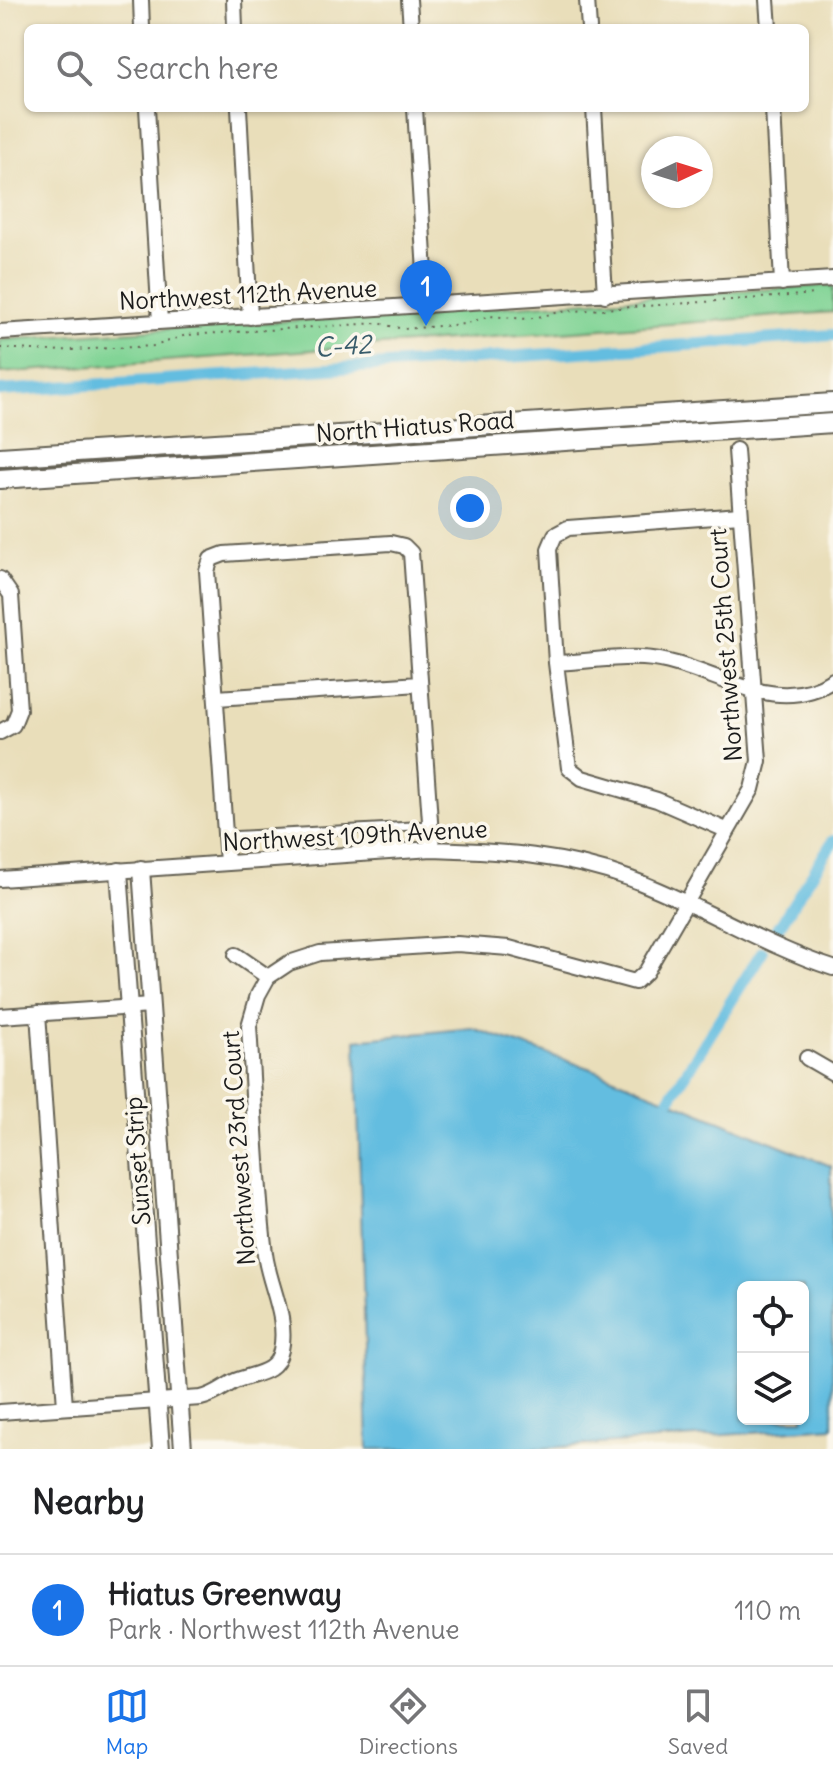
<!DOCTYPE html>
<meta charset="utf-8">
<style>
:root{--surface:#fff;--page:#f2f2f2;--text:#202124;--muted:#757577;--line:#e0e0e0;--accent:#1a73e8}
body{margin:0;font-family:Delius,sans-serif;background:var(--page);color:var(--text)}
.controls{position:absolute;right:24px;bottom:24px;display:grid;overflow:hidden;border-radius:12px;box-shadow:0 2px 6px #0004}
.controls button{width:72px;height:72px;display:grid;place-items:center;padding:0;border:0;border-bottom:2px solid var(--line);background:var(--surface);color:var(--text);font:40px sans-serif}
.compass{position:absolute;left:641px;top:136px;width:72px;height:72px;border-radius:50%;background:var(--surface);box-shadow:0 2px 6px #0004;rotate:86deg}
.you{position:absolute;left:470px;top:508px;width:28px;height:28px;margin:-20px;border:6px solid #fff;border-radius:50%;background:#1a73e8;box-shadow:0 0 0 12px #1a73e833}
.badge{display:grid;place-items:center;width:52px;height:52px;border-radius:50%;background:var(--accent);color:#fff;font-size:26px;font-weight:700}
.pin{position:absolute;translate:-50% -66px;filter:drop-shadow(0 2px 4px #0008)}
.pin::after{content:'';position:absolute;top:42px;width:28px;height:24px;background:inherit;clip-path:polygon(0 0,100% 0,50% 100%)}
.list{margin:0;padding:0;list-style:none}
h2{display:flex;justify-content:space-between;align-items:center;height:104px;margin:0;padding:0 32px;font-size:34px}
h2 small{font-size:26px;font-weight:400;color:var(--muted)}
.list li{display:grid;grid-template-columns:52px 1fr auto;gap:24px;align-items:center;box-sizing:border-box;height:112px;padding:0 32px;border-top:2px solid var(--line)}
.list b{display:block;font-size:30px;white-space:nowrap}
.list p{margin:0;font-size:26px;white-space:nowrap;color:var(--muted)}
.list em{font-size:26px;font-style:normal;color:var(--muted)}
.icon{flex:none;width:44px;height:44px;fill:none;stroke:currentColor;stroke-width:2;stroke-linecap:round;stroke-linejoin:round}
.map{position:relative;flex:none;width:833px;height:1449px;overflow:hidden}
.search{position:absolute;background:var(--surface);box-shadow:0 2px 6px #0004;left:24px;right:24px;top:24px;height:88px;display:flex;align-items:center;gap:20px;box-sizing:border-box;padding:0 28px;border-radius:12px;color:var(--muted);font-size:30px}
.sheet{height:216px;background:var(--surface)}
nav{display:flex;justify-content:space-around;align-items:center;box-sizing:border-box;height:112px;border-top:2px solid var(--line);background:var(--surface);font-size:22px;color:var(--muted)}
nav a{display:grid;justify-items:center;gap:4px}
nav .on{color:var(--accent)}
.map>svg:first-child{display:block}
</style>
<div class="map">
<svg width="833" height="1449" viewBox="0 0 833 1449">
<rect width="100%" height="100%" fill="#fbf7ec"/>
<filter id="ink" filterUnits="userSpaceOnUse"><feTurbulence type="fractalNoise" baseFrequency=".0125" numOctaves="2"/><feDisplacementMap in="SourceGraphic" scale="16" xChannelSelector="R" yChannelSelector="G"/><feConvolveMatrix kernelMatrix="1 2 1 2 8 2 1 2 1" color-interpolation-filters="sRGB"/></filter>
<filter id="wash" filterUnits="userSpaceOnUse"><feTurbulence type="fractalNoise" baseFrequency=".006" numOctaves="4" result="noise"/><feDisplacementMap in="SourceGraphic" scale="32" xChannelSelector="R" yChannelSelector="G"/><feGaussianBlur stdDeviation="1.8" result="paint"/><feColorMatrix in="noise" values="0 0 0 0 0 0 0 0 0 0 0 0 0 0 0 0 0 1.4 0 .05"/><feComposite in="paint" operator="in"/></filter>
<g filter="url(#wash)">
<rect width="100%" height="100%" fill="#e9deba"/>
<path fill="#82d496" stroke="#4f7859" stroke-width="2" d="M 833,285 L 833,312 L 0,373 L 0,340 Z"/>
<path fill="#63bde0" stroke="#406c7e" stroke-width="2" fill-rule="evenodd" d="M 472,1028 L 597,1071 L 831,1166 L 833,1427 L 531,1449 L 368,1449 L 356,1040 ZM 743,1287 L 803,1287 L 803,1419 L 743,1419 Z"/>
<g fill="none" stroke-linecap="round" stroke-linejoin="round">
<path stroke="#63bde0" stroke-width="12" d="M 0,391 L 833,335
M 773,936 L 833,841
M 669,1100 L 762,952"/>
</g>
</g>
<g filter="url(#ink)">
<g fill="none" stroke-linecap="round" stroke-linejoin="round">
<defs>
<path id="service" d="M 226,836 L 431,825"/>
<path id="minor" d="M 141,0 L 142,28
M 234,0 L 235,28
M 409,0 L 411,28
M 587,0 L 589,28
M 767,0 L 769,28
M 147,108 L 160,322
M 239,108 L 250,317
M 415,108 L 427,306
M 594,108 L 605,295
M 773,108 L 782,283
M 0,332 L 833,279
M 0,579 L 11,595 L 19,710 L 13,725 L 0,732
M 556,663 C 585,662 615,656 643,658 C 706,661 772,721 833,680
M 217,698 L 419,684
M 726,830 L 657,800 L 582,778 L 569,768 L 556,663 L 549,549 L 555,535 L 568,528 L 740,515
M 227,863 L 207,571 L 211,559 L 224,554 L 391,543 L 404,546 L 411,553 L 432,849
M 0,879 L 432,849 C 501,851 566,855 631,879 C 701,905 762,945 833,968
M 236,955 L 268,977 L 289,963 L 320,953 L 457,944 L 509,948 L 635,982 L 646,972 L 752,789 L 759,761 L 736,450
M 38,1013 L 65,1407
M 0,1016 L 151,1006
M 807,1058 L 833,1073
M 0,1412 L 201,1398 C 214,1395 221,1389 233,1382 C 251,1373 276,1376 281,1350 C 288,1317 269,1285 265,1254 C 256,1179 254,1101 249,1026 L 258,995 L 268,977"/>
<path id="tertiary" d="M 141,869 L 183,1449
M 119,871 L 161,1449"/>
<path id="secondary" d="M 0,457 L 833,403
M 0,479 L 833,423"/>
</defs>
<use href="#service" stroke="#646053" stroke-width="11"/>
<use href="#minor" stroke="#646053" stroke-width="18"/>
<use href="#tertiary" stroke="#646053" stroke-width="20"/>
<use href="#secondary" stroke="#646053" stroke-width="22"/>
<path stroke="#646053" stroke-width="2" stroke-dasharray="2 6" stroke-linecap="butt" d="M 0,348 L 50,351 L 155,346 L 186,335 L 378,323 L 403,329 L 465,324 L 489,316 L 528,319 L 560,312 L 817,294"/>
<use href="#service" stroke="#fff" stroke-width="7"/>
<use href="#minor" stroke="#fff" stroke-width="14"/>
<use href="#tertiary" stroke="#fff" stroke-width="16"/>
<use href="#secondary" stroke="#fff" stroke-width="18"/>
</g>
</g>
<g text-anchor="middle" stroke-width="7" stroke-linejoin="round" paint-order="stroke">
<g font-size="24" fill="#1c1c1c" stroke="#fbf7ec">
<text transform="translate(248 295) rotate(-3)" y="8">Northwest 112th Avenue</text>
<text transform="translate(415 427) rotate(-4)" y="8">North Hiatus Road</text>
<text transform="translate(726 645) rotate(-94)" y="8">Northwest 25th Court</text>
<text transform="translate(355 836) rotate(-3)" y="8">Northwest 109th Avenue</text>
<text transform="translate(239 1148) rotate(-94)" y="8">Northwest 23rd Court</text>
<text transform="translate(138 1161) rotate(-94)" y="8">Sunset Strip</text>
</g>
<g font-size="26" font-style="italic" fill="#385c6a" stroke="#fbf7ec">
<text transform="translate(343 346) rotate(-4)" y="9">C-42</text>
</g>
</g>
</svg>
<div class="controls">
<button><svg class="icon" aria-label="locate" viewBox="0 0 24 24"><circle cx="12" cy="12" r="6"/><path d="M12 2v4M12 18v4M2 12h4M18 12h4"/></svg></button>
<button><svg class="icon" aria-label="layers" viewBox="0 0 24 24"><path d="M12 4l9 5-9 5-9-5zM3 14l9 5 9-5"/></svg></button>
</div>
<svg class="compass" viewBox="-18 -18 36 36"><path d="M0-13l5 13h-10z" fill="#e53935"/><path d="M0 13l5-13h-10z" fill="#757577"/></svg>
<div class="you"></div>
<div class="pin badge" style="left:426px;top:326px">1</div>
<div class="search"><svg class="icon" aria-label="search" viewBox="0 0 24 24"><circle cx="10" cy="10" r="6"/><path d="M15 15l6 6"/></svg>Search here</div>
</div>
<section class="sheet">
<h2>Nearby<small></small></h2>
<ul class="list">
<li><span class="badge">1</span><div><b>Hiatus Greenway</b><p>Park · Northwest 112th Avenue</p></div><em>110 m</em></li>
</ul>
</section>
<nav>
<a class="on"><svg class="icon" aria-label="map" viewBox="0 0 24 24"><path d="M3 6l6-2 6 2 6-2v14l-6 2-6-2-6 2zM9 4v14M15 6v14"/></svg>Map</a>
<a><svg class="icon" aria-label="directions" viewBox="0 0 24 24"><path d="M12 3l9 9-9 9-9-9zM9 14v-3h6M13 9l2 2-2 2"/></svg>Directions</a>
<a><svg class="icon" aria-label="saved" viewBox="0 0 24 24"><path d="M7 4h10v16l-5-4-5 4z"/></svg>Saved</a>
</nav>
